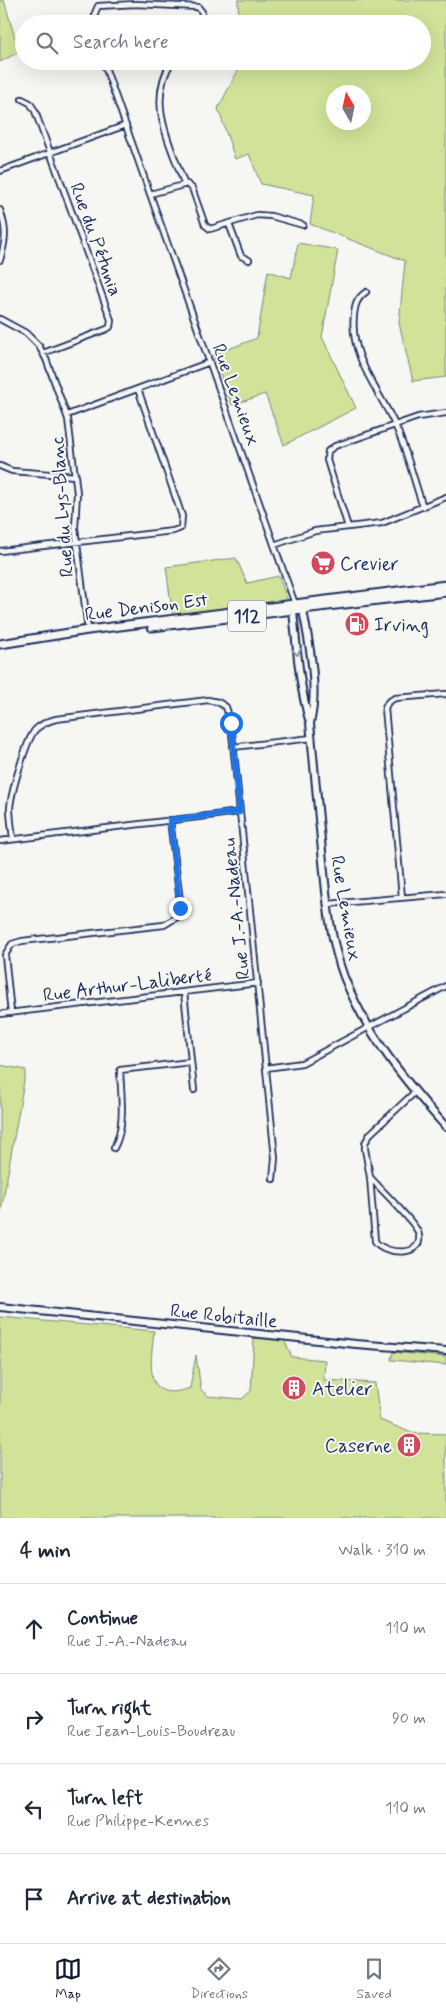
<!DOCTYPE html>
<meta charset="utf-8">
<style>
:root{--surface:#fff;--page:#f2f2f3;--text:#1f2937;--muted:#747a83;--line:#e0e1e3;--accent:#111827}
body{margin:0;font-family:Mynerve,sans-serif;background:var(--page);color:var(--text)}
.compass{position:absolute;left:326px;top:85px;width:45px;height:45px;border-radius:50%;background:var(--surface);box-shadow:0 5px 20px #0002;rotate:351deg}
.stop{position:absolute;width:15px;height:15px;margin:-11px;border:4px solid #1a73e8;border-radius:50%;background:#fff}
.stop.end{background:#1a73e8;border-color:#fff;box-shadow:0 1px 5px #0008}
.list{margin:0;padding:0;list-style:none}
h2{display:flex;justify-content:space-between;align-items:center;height:65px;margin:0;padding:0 20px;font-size:21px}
h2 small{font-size:16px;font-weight:400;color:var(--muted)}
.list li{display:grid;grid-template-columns:32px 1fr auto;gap:15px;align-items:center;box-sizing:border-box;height:90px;padding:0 20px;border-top:1px solid var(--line)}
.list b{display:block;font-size:19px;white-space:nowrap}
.list p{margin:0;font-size:16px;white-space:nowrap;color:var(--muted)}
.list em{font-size:16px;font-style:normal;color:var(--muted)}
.icon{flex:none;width:28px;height:28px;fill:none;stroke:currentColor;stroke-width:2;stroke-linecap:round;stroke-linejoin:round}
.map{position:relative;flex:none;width:446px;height:1518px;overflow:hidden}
.search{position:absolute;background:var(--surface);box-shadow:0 5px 20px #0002;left:15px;right:15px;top:15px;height:55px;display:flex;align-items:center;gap:12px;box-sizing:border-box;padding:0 18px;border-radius:28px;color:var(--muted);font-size:19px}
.sheet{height:425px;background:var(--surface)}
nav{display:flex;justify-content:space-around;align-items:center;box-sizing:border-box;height:70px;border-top:1px solid var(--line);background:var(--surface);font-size:14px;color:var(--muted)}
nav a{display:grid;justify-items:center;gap:2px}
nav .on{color:var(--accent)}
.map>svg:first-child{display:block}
</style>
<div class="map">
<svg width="446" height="1518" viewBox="0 0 446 1518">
<rect width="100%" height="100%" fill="#f6f6f2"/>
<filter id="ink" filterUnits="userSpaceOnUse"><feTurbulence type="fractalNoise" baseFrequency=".02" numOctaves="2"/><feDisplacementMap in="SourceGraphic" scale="10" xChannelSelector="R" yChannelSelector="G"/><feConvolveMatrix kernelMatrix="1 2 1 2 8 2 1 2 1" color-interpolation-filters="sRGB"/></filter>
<g filter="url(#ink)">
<path fill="#d0e398" stroke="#76897b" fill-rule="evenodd" d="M 0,0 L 4,0 L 19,52 L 0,62 Z
M 238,0 L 446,0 L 446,377 L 413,381 L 399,323 L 405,261 L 310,224 L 314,195 L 261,184 L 249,154 L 235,159 L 218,108 L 240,67 L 240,61 L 422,61 L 422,24 L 239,24 ZM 364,92 L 364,122 L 334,122 L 334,92 Z
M 298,243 L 338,250 L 322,337 L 356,408 L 284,445 L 265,394 L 232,405 L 213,355 L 257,338 L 268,271 L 291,278 Z
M 236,558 L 247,583 L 279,576 L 288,602 L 173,618 L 166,567 Z
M 0,1065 L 26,1070 L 0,1217 Z
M 0,1317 L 154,1331 C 151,1362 142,1405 190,1388 L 196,1355 L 201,1390 L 208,1396 L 242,1399 L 251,1391 L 254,1338 L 284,1340 L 292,1357 L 325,1360 L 324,1380 L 375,1383 L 380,1420 L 412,1433 L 446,1434 L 446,1518 L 0,1518 Z
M 393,1352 L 446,1357 L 446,1365 L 391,1360 Z"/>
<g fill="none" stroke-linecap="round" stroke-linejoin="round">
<defs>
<path id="street" d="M 95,24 L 95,13 L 98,6 L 136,4 L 198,7 L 202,12 L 200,24
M 103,61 L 295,604
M 172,61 C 146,102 170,143 184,183
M 22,99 L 30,103 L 35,111 L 111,320 L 110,327 L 107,329 L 43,353
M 0,171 L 126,125
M 150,194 L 187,184 L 192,188 L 205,225 L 210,229 L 257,215 L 271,216 L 303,225
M 0,210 C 7,230 6,240 0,260
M 229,224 L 241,256 L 249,260
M 366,292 C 357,298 355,305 354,315 C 349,357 380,391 396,427 C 407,452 414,480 423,507
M 0,319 L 26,333 L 39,346 L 46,359 L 68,419 L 77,493 L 75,528 L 88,630
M 67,415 L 210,362
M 0,466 L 12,471 L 76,476
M 348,527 L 327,460 L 328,451 L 335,446 L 418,417 L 446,413
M 274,545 L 315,531 L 382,523 L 446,497
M 0,551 L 173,531 L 181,528 L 182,516 L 138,389
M 233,747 L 312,738
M 13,839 C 12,829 10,818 10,808 C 11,793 26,741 35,730 C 41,724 48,721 56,719 L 208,700 L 218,702 L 226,707 L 231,723 L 275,1158 L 273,1179
M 0,841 L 240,812
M 402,897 L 385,708 L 388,702 L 395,698 L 446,694
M 328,904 L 446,894
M 184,992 L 194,1090
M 11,1013 L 5,955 L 12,944 L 22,941 L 164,925 L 177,917 L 180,901 L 170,820
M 0,1014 L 258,983
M 266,1068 L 302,1063 L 446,986
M 114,1148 C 126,1125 121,1095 120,1070 L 191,1062
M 370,1177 C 380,1189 413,1220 418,1232 C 427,1258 384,1255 375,1241 L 370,1177 L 365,1149 L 365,1143 L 370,1134 L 415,1092"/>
<path id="secondary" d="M 310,723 C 319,688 309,644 303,610 L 295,604 L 293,611 C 297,648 299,687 310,723 C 314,765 318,808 322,851 C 326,893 329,937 344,977 C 367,1035 405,1081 446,1127
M 0,1307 L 356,1344 L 446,1351"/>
<path id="primary" d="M 152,627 L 446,592
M 0,644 L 88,630 L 446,585"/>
</defs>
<use href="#street" stroke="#1b2f5e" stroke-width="8"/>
<use href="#secondary" stroke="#1b2f5e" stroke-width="10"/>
<use href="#primary" stroke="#1b2f5e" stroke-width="11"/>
<use href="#street" stroke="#f6f6f2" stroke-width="4.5"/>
<use href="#secondary" stroke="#f6f6f2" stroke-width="6"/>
<use href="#primary" stroke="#f6f6f2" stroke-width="7"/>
</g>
<defs><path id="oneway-chevron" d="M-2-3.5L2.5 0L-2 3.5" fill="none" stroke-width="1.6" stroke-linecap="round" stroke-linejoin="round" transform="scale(1.25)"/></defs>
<use stroke="#8892a8" href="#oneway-chevron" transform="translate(297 652) rotate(83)"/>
</g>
<g fill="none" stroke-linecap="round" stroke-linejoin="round" filter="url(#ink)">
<path stroke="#1a73e8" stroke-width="6" d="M 180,908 L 170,820 L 240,812 L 231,723"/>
</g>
<defs>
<symbol id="supermarket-disc" viewBox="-11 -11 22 22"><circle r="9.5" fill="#d1495b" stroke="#f6f6f2"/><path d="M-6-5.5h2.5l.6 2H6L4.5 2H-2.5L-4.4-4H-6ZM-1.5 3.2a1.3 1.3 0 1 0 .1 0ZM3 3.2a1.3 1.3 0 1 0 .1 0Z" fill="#fff"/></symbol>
<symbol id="fuel-disc" viewBox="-11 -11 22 22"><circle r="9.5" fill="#d1495b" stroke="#f6f6f2"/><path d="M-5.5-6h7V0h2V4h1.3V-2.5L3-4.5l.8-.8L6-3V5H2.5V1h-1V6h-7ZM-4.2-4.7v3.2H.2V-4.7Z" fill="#fff"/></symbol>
<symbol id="building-disc" viewBox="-11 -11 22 22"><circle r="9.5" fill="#d1495b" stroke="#f6f6f2"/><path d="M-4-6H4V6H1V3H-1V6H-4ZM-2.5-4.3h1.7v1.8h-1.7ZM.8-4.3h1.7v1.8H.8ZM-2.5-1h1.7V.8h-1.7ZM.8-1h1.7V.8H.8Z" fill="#fff"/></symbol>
</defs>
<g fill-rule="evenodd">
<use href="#supermarket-disc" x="309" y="549" width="28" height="28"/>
<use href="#fuel-disc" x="343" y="610" width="28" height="28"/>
<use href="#building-disc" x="280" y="1374" width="28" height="28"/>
<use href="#building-disc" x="395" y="1431" width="28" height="28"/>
</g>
<g text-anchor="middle" stroke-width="4" stroke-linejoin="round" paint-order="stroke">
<rect fill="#f6f6f2" stroke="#5d6b8a" stroke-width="1" x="228" y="600.5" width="38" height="31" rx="4"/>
<g font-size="18" font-weight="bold" fill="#1b2f5e">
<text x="247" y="622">112</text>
</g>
<g font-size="19" fill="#1b2f5e" stroke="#f6f6f2">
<text transform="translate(97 239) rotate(70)" y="7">Rue du Pétunia</text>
<text transform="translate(237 394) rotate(70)" y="7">Rue Lemieux</text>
<text transform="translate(61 507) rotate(-94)" y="7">Rue du Lys-Blanc</text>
<text transform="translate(146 606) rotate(-7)" y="7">Rue Denison Est</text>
<text transform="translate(347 908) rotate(80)" y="7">Rue Lemieux</text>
<text transform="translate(235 909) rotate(-96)" y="7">Rue J.-A.-Nadeau</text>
<text transform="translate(127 984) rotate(-7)" y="7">Rue Arthur-Laliberté</text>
<text transform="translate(224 1315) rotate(6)" y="7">Rue Robitaille</text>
</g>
<g font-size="19" fill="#1b2f5e" stroke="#f6f6f2" text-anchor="start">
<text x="340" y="570">Crevier</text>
<text x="374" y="631">Irving</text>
<text x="312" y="1395">Atelier</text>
<text x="392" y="1452" text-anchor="end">Caserne</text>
</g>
</g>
</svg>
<svg class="compass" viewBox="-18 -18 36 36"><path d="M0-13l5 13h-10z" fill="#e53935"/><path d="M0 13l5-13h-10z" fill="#747a83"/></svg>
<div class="stop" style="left:231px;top:723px"></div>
<div class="stop end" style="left:180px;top:908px"></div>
<div class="search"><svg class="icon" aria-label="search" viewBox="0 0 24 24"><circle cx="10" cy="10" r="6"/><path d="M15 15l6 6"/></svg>Search here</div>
</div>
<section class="sheet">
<h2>4 min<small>Walk · 310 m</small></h2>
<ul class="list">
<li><svg class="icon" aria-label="ahead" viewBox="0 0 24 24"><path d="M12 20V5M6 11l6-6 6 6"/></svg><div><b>Continue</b><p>Rue J.-A.-Nadeau</p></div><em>110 m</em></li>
<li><svg class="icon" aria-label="right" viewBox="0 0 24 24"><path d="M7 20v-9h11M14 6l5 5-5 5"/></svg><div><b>Turn right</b><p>Rue Jean-Louis-Boudreau</p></div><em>90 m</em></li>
<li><svg class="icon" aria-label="left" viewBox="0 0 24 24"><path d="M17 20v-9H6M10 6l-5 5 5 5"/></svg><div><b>Turn left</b><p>Rue Philippe-Kennes</p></div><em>110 m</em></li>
<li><svg class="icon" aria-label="arrive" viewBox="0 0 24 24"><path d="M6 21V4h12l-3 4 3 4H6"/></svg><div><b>Arrive at destination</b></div></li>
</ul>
</section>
<nav>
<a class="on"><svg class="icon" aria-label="map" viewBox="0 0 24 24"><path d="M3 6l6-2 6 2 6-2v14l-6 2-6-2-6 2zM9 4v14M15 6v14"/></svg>Map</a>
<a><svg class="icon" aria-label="directions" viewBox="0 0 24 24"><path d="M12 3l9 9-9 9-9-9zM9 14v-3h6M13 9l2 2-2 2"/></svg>Directions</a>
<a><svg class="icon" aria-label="saved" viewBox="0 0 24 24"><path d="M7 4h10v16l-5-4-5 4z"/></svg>Saved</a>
</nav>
